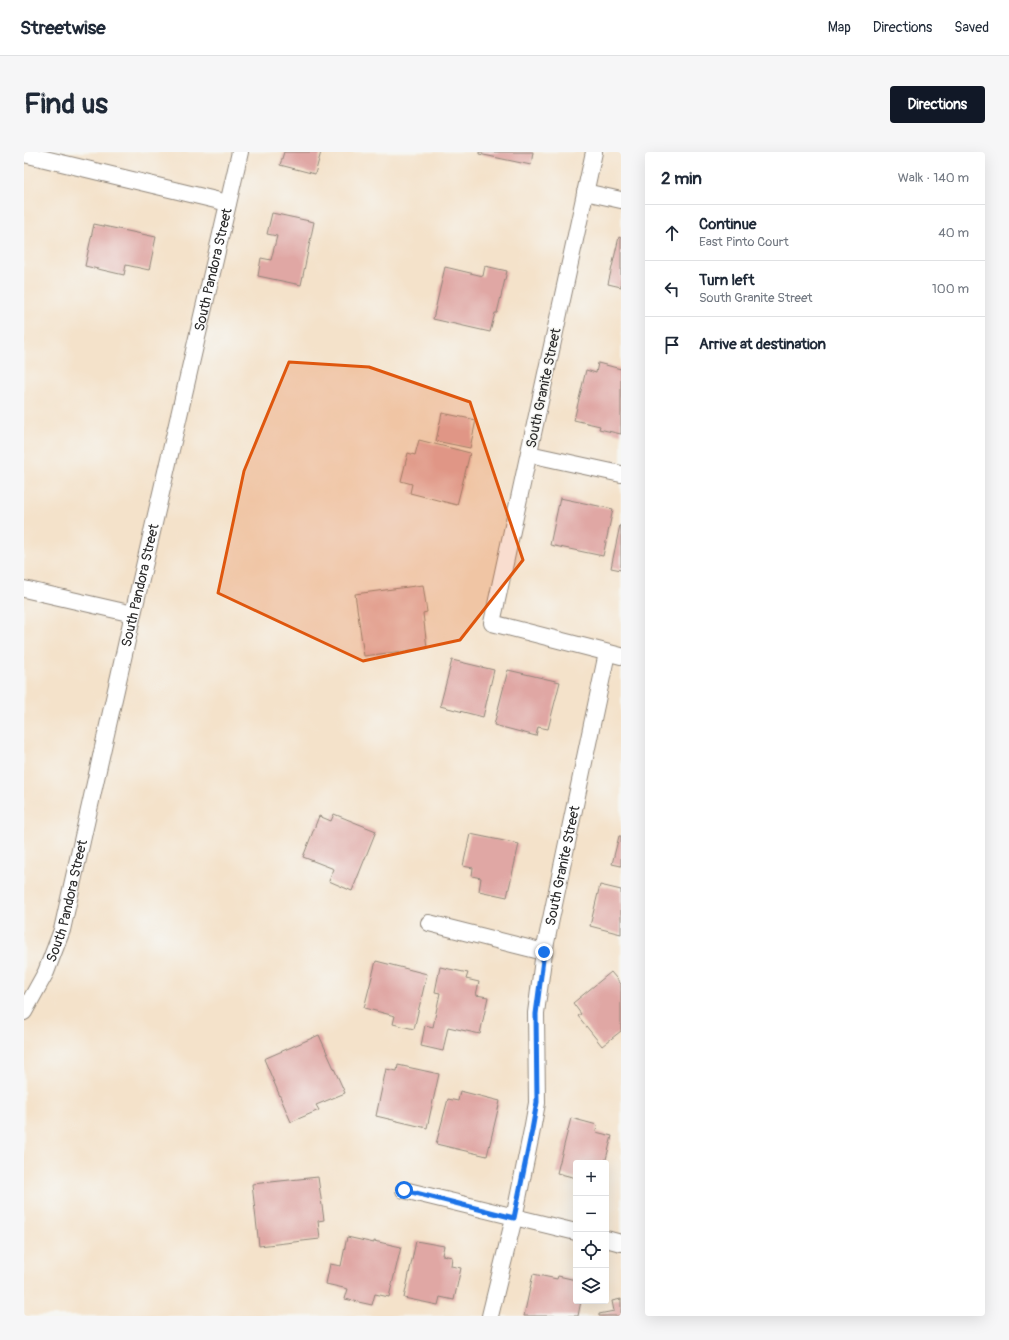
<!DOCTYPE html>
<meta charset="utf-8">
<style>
:root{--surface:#fff;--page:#f6f6f7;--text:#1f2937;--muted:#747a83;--line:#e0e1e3;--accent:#111827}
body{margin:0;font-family:Pangolin,sans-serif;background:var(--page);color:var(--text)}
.controls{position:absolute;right:12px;bottom:12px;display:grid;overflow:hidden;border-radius:4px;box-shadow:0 4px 16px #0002}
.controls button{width:36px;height:36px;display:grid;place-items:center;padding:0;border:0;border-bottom:1px solid var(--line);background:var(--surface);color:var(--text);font:20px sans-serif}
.stop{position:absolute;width:12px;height:12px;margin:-9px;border:3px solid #1a73e8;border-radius:50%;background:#fff}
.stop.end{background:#1a73e8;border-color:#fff;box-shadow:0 1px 4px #0008}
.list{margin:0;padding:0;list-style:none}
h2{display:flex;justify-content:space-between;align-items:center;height:52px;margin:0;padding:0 16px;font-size:17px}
h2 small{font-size:13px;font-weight:400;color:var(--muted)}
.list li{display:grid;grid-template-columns:26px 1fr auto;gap:12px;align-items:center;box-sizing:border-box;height:56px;padding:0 16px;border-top:1px solid var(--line)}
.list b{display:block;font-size:15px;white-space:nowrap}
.list p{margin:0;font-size:13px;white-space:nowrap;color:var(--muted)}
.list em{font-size:13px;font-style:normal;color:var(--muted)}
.icon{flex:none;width:22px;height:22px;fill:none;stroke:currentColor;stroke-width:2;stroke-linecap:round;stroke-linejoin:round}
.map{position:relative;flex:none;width:597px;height:1164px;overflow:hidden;border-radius:4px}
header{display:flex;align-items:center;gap:24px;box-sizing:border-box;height:56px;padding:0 20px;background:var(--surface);border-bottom:1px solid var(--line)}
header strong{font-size:19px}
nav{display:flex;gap:22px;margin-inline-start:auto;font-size:14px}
.intro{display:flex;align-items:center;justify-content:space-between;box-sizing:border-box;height:96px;padding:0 24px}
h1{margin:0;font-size:28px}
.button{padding:10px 18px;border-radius:4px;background:var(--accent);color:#fff;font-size:14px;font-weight:700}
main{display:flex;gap:24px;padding:0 24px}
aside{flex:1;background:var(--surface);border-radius:4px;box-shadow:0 4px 16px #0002}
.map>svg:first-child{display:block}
</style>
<header>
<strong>Streetwise</strong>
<nav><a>Map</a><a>Directions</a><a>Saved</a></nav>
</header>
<div class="intro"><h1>Find us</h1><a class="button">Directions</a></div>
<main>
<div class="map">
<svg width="597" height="1164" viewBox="0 0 597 1164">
<rect width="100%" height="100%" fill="#f6f6f2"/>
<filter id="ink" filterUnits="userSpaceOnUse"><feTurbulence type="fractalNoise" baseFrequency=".025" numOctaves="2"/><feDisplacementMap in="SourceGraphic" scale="8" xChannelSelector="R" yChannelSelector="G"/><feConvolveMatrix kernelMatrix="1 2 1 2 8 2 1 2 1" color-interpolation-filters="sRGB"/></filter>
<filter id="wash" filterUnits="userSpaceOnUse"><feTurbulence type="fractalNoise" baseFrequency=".012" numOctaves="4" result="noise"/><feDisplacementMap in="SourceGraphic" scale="16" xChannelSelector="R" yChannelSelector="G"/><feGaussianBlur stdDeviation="0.9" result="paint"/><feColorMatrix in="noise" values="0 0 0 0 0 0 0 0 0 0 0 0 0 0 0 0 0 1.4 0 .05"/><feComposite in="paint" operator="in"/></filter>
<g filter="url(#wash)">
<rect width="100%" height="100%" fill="#f4e2ca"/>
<g id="blocks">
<path fill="#e0a7a4" d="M 260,0 L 297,0 L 291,22 L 256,13 Z
M 455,0 L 509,0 L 507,13 L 455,2 Z
M 248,61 L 290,70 L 277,133 L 234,124 L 237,106 L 247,108 L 253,84 L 243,82 Z
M 70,72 L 132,85 L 125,118 L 102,113 L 100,123 L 61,114 Z
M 595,85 L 597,86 L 597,135 L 584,132 Z
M 461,114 L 483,119 L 473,161 L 471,161 L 466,180 L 409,167 L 421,115 L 459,124 Z
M 574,211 L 597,217 L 597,282 L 575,277 L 576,274 L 550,268 L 562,218 L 572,221 Z
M 418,261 L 452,268 L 446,296 L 412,289 Z
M 395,288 L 446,301 L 433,353 L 386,341 L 388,332 L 377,329 L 384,301 L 391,303 Z
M 536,346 L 589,357 L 579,404 L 526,393 Z
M 596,373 L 597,373 L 597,418 L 587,416 Z
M 399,433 L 403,460 L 399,461 L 403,496 L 340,504 L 331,442 Z
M 428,508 L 470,518 L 459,565 L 416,554 Z
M 484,518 L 536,530 L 524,577 L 514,575 L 512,584 L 470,573 Z
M 310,662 L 352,679 L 328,739 L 305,729 L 310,717 L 279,705 L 295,664 L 307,669 Z
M 446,682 L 495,692 L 483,745 L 455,739 L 457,726 L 448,724 L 449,716 L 439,714 Z
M 595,684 L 597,684 L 597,714 L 588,712 Z
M 576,733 L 597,738 L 597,782 L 566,774 Z
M 352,809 L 403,822 L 390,877 L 369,872 L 371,864 L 340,856 Z
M 416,815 L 444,821 L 442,827 L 455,830 L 452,843 L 464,845 L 456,882 L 424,875 L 419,899 L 397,894 L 401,873 L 409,875 L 416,841 L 411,840 Z
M 587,820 L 597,832 L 597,879 L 578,894 L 554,864 L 557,862 L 549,851 Z
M 295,883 L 321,941 L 292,953 L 295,958 L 267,970 L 240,907 Z
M 374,913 L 415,922 L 403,976 L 352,964 L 362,917 L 373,919 Z
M 436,939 L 476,949 L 463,1004 L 412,992 L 424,947 L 434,949 Z
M 547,966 L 573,973 L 572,980 L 588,984 L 581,1011 L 552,1011 L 552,1026 L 533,1021 Z
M 294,1025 L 300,1068 L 294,1069 L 296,1087 L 235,1094 L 228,1032 Z
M 323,1085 L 350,1091 L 350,1089 L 377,1095 L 365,1145 L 351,1142 L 348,1153 L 321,1147 L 324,1137 L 302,1132 L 306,1112 L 317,1114 Z
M 392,1089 L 420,1094 L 418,1103 L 428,1105 L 427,1114 L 437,1116 L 430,1148 L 416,1145 L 414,1153 L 380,1146 Z
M 509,1122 L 533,1127 L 534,1124 L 552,1128 L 552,1149 L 557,1149 L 554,1164 L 500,1164 Z
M 597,1147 L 597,1164 L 575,1164 L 575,1162 L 590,1159 L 588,1149 Z"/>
</g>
</g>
<g filter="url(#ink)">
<use href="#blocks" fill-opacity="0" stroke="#90867a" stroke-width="1"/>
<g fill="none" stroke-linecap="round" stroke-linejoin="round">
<defs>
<g id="street">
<path d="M 570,0 L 468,471 L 597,504"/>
<path d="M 0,2 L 204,51"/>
<path d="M 561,40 L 597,48"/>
<path d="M 505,302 L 597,322"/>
<path d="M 0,437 L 109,462"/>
<path d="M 405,771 L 520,800"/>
<path id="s1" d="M 0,860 L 22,820 L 38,778 L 109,462 L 216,0"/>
<path d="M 380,1038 L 552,1080"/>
<path d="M 582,1087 L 597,1091"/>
<path id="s2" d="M 466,1164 L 490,1066 L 508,978 L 513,951 L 512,861 L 520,800 L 583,501"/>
</g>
</defs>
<use href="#street" stroke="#90867a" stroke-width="18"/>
<use href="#street" stroke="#fff" stroke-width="16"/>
</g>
</g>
<g fill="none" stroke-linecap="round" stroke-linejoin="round" filter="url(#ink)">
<path stroke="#1a73e8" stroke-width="5" d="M 380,1038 L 490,1066 L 508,978 L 513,950 L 512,862 L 520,800"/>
</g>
<path fill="#df570e" fill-opacity="0.2" stroke="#df570e" stroke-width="3" stroke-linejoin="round" d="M 265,210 L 345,215 L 446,250 L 499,408 L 436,488 L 339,509 L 194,441 L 220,319 Z"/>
<g text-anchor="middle" stroke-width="3" stroke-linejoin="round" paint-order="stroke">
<g font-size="14" fill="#2b2b2b" stroke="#f6f6f2">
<text dy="5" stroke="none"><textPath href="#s1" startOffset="768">South Pandora Street</textPath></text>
<text transform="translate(519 236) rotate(-78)" y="5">South Granite Street</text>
<text dy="5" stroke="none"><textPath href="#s1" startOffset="444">South Pandora Street</textPath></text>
<text dy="5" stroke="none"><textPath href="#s2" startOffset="458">South Granite Street</textPath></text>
<text dy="5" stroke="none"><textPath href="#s1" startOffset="120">South Pandora Street</textPath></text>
</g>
</g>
</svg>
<div class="controls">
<button>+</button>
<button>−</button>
<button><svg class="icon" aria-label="locate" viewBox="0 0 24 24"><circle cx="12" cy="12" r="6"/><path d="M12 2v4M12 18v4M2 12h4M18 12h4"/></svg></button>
<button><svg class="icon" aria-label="layers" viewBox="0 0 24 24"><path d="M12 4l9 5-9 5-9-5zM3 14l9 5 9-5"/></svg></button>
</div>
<div class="stop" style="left:380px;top:1038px"></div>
<div class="stop end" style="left:520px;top:800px"></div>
</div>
<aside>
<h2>2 min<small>Walk · 140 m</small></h2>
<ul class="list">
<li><svg class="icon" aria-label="ahead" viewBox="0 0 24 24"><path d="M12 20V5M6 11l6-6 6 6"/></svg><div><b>Continue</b><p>East Pinto Court</p></div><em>40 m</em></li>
<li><svg class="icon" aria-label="left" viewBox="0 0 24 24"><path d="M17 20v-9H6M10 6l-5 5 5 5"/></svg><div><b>Turn left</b><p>South Granite Street</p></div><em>100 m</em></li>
<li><svg class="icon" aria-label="arrive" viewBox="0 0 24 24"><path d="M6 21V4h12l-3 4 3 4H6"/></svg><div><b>Arrive at destination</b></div></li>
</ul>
</aside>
</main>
